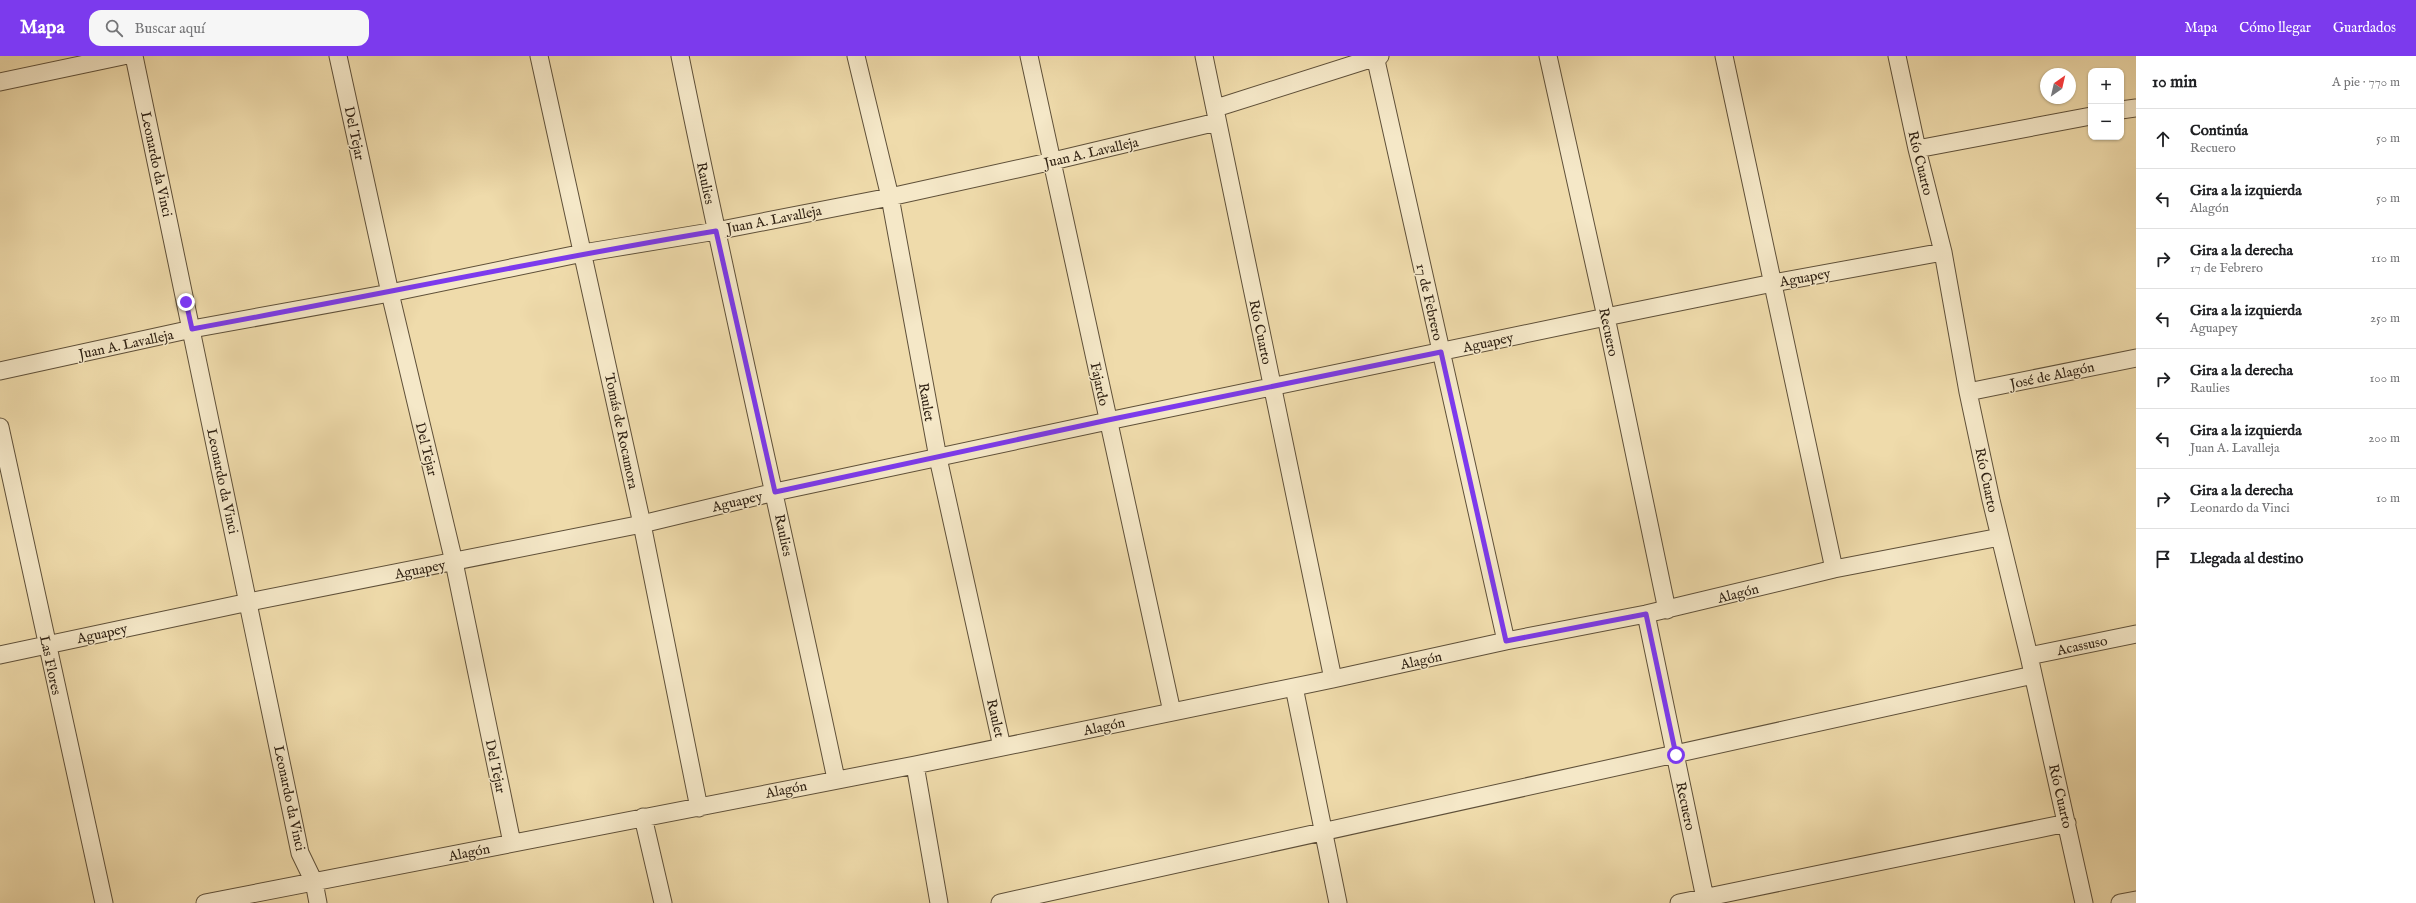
<!DOCTYPE html>
<html lang="es">
<meta charset="utf-8">
<style>
:root{--surface:#fff;--page:#f6f6f6;--text:#202124;--muted:#757577;--line:#e0e0e0;--accent:#7c3aed}
body{margin:0;font-family:"IM FELL English",serif;background:var(--page);color:var(--text)}
.controls{position:absolute;right:12px;top:12px;display:grid;overflow:hidden;border-radius:8px;box-shadow:0 1px 3px #0004}
.controls button{width:36px;height:36px;display:grid;place-items:center;padding:0;border:0;border-bottom:1px solid var(--line);background:var(--surface);color:var(--text);font:20px sans-serif}
.compass{position:absolute;left:2040px;top:12px;width:36px;height:36px;border-radius:50%;background:var(--surface);box-shadow:0 1px 3px #0004;rotate:34deg}
.stop{position:absolute;width:12px;height:12px;margin:-9px;border:3px solid #7c3aed;border-radius:50%;background:#fff}
.stop.end{background:#7c3aed;border-color:#fff;box-shadow:0 1px 4px #0008}
.list{margin:0;padding:0;list-style:none}
h2{display:flex;justify-content:space-between;align-items:center;height:52px;margin:0;padding:0 16px;font-size:17px}
h2 small{font-size:13px;font-weight:400;color:var(--muted)}
.list li{display:grid;grid-template-columns:26px 1fr auto;gap:12px;align-items:center;box-sizing:border-box;height:60px;padding:0 16px;border-top:1px solid var(--line)}
.list b{display:block;font-size:15px;white-space:nowrap}
.list p{margin:0;font-size:13px;white-space:nowrap;color:var(--muted)}
.list em{font-size:13px;font-style:normal;color:var(--muted)}
.icon{flex:none;width:22px;height:22px;fill:none;stroke:currentColor;stroke-width:2;stroke-linecap:round;stroke-linejoin:round}
.map{position:relative;flex:none;width:2136px;height:847px;overflow:hidden}
header{display:flex;align-items:center;gap:24px;box-sizing:border-box;height:56px;padding:0 20px;background:var(--accent);color:#fff}
header strong{font-size:19px}
nav{display:flex;gap:22px;margin-inline-start:auto;font-size:14px}
.search{width:280px;height:36px;background:var(--page);display:flex;align-items:center;gap:10px;box-sizing:border-box;padding:0 14px;border-radius:12px;color:var(--muted);font-size:15px}
main{display:flex}
aside{flex:1;background:var(--surface)}
.map>svg:first-child{display:block}
</style>
<header>
<strong>Mapa</strong>
<div class="search"><svg class="icon" aria-label="search" viewBox="0 0 24 24"><circle cx="10" cy="10" r="6"/><path d="M15 15l6 6"/></svg>Buscar aquí</div>
<nav><a>Mapa</a><a>Cómo llegar</a><a>Guardados</a></nav>
</header>
<main>
<div class="map">
<svg width="2136" height="847" viewBox="0 0 2136 847">
<rect width="100%" height="100%" fill="#efdbab"/>
<filter id="stains"><feTurbulence type="fractalNoise" baseFrequency=".005" numOctaves="4"/><feColorMatrix values="0 0 0 0 .2 0 0 0 0 .09 0 0 0 0 .02 0 0 0 .5 -.17"/></filter>
<radialGradient id="worn" r=".72"><stop offset=".6" stop-color="#630" stop-opacity="0"/><stop offset="1" stop-color="#630" stop-opacity=".3"/></radialGradient>
<g fill="none" stroke-linecap="round" stroke-linejoin="round">
<defs>
<path id="street" d="M 134,0 L 300,797 L 314,826 L 318,847
M 338,0 L 390,237 L 454,506 L 512,787
M 539,0 L 642,468 L 699,752
M 680,0 C 729,242 785,482 836,723
M 856,0 L 890,141 L 938,402 L 1002,691
M 1029,0 L 1172,656
M 1204,0 L 1333,623
M 1375,0 L 1506,585
M 1548,0 L 1606,261 L 1667,554
M 1724,0 L 1834,513
M 1897,0 L 1917,93 L 1943,196 L 1968,336 L 1991,444 L 2029,600 L 2084,847
M 0,26 L 123,0
M 1216,52 L 1380,0
M 2121,54 L 2136,52
M 1917,93 L 2091,60
M 0,315 L 192,273 L 390,237 L 583,197 L 716,175 L 890,141 L 1053,105 L 1217,66
M 1968,336 L 2136,302
M 0,371 L 104,847
M 1646,558 L 1706,847
M 0,599 L 249,546 L 642,468 L 775,436 L 1108,365 L 1606,261 L 1773,227 L 1943,196
M 2029,600 L 2136,578
M 1294,631 L 1338,847
M 915,709 L 939,847
M 643,761 L 663,847
M 205,847 L 915,709 L 1333,623 L 1506,585 L 1646,558 L 1834,513 L 2000,481
M 1000,847 L 2033,619
M 1679,847 L 2067,767
M 2120,847 L 2136,844"/>
</defs>
<use href="#street" stroke="#5f5039" stroke-width="19"/>
<use href="#street" stroke="#f5e8c8" stroke-width="17"/>
</g>
<g fill="none" stroke-linecap="round" stroke-linejoin="round">
<path stroke="#7c3aed" stroke-width="5" d="M 186,246 L 192,273 C 367,241 541,204 716,175 L 775,436 L 1108,364 L 1441,296 L 1506,585 L 1646,558 L 1676,699"/>
</g>
<g text-anchor="middle" stroke-width="3" stroke-linejoin="round" paint-order="stroke">
<g font-size="14" fill="#2f2113" stroke="#f5e8c8">
<text transform="translate(355 77) rotate(78)" y="5">Del Tejar</text>
<text transform="translate(1091 96) rotate(-13)" y="5">Juan A. Lavalleja</text>
<text transform="translate(1921 107) rotate(76)" y="5">Río Cuarto</text>
<text transform="translate(157 108) rotate(78)" y="5">Leonardo da Vinci</text>
<text transform="translate(706 127) rotate(78)" y="5">Raulies</text>
<text transform="translate(774 163) rotate(-11)" y="5">Juan A. Lavalleja</text>
<text transform="translate(1805 221) rotate(-10)" y="5">Aguapey</text>
<text transform="translate(1430 246) rotate(77)" y="5">17 de Febrero</text>
<text transform="translate(1261 276) rotate(78)" y="5">Río Cuarto</text>
<text transform="translate(1609 276) rotate(78)" y="5">Recuero</text>
<text transform="translate(1488 286) rotate(-12)" y="5">Aguapey</text>
<text transform="translate(126 288) rotate(-12)" y="5">Juan A. Lavalleja</text>
<text transform="translate(2052 319) rotate(-12)" y="5">José de Alagón</text>
<text transform="translate(1100 328) rotate(78)" y="5">Fajardo</text>
<text transform="translate(927 346) rotate(80)" y="5">Raulet</text>
<text transform="translate(622 375) rotate(78)" y="5">Tomás de Rocamora</text>
<text transform="translate(427 393) rotate(76)" y="5">Del Tejar</text>
<text transform="translate(1987 424) rotate(78)" y="5">Río Cuarto</text>
<text transform="translate(223 425) rotate(78)" y="5">Leonardo da Vinci</text>
<text transform="translate(737 445) rotate(-13)" y="5">Aguapey</text>
<text transform="translate(784 479) rotate(78)" y="5">Raulies</text>
<text transform="translate(420 513) rotate(-11)" y="5">Aguapey</text>
<text transform="translate(1738 537) rotate(-14)" y="5">Alagón</text>
<text transform="translate(102 577) rotate(-12)" y="5">Aguapey</text>
<text transform="translate(2082 589) rotate(-12)" y="5">Acassuso</text>
<text transform="translate(1421 604) rotate(-12)" y="5">Alagón</text>
<text transform="translate(51 609) rotate(78)" y="5">Las Flores</text>
<text transform="translate(996 662) rotate(77)" y="5">Raulet</text>
<text transform="translate(1104 670) rotate(-12)" y="5">Alagón</text>
<text transform="translate(496 710) rotate(78)" y="5">Del Tejar</text>
<text transform="translate(786 733) rotate(-11)" y="5">Alagón</text>
<text transform="translate(2061 740) rotate(77)" y="5">Río Cuarto</text>
<text transform="translate(290 742) rotate(78)" y="5">Leonardo da Vinci</text>
<text transform="translate(1686 750) rotate(78)" y="5">Recuero</text>
<text transform="translate(469 796) rotate(-11)" y="5">Alagón</text>
</g>
</g>
<rect width="100%" height="100%" filter="url(#stains)"/>
<rect width="100%" height="100%" fill="url(#worn)"/>
</svg>
<div class="controls">
<button>+</button>
<button>−</button>
</div>
<svg class="compass" viewBox="-18 -18 36 36"><path d="M0-13l5 13h-10z" fill="#e53935"/><path d="M0 13l5-13h-10z" fill="#757577"/></svg>
<div class="stop" style="left:1676px;top:699px"></div>
<div class="stop end" style="left:186px;top:246px"></div>
</div>
<aside>
<h2>10 min<small>A pie · 770 m</small></h2>
<ul class="list">
<li><svg class="icon" aria-label="ahead" viewBox="0 0 24 24"><path d="M12 20V5M6 11l6-6 6 6"/></svg><div><b>Continúa</b><p>Recuero</p></div><em>50 m</em></li>
<li><svg class="icon" aria-label="left" viewBox="0 0 24 24"><path d="M17 20v-9H6M10 6l-5 5 5 5"/></svg><div><b>Gira a la izquierda</b><p>Alagón</p></div><em>50 m</em></li>
<li><svg class="icon" aria-label="right" viewBox="0 0 24 24"><path d="M7 20v-9h11M14 6l5 5-5 5"/></svg><div><b>Gira a la derecha</b><p>17 de Febrero</p></div><em>110 m</em></li>
<li><svg class="icon" aria-label="left" viewBox="0 0 24 24"><path d="M17 20v-9H6M10 6l-5 5 5 5"/></svg><div><b>Gira a la izquierda</b><p>Aguapey</p></div><em>250 m</em></li>
<li><svg class="icon" aria-label="right" viewBox="0 0 24 24"><path d="M7 20v-9h11M14 6l5 5-5 5"/></svg><div><b>Gira a la derecha</b><p>Raulies</p></div><em>100 m</em></li>
<li><svg class="icon" aria-label="left" viewBox="0 0 24 24"><path d="M17 20v-9H6M10 6l-5 5 5 5"/></svg><div><b>Gira a la izquierda</b><p>Juan A. Lavalleja</p></div><em>200 m</em></li>
<li><svg class="icon" aria-label="right" viewBox="0 0 24 24"><path d="M7 20v-9h11M14 6l5 5-5 5"/></svg><div><b>Gira a la derecha</b><p>Leonardo da Vinci</p></div><em>10 m</em></li>
<li><svg class="icon" aria-label="arrive" viewBox="0 0 24 24"><path d="M6 21V4h12l-3 4 3 4H6"/></svg><div><b>Llegada al destino</b></div></li>
</ul>
</aside>
</main>
